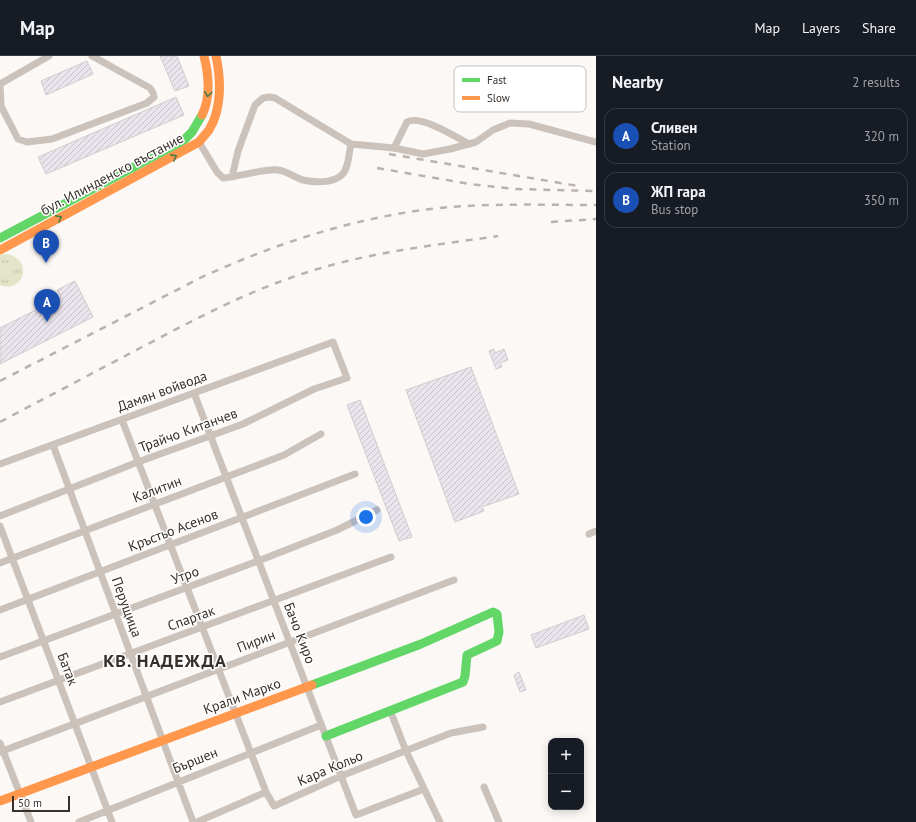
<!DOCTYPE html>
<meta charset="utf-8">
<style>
:root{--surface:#171b24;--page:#20242c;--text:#f1f3f6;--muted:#9ea1a6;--line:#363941;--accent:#7c7672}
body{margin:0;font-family:"PT Sans",sans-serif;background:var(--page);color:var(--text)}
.controls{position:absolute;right:12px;bottom:12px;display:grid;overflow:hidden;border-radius:8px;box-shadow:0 2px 10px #0003}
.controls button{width:36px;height:36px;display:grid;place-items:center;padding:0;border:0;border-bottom:1px solid var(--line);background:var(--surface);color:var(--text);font:20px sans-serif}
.scale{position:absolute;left:12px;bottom:10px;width:58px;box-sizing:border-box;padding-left:4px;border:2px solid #37302b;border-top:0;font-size:11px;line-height:14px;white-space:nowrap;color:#37302b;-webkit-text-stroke:3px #fff;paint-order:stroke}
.you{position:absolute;left:366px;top:461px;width:14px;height:14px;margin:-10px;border:3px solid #fff;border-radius:50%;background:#1a73e8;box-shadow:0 0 0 6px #1a73e833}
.badge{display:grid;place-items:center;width:26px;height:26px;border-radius:50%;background:var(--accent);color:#fff;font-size:13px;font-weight:700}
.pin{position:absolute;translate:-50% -33px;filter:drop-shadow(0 1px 2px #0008)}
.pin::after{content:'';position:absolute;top:21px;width:14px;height:12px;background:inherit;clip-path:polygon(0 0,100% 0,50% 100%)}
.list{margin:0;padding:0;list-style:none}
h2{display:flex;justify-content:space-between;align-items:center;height:52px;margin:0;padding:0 16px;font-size:17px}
h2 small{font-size:13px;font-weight:400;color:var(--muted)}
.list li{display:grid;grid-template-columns:26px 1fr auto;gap:12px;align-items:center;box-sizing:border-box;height:56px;margin:0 8px 8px;padding:0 8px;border:1px solid var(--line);border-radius:12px}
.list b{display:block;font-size:15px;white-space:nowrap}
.list p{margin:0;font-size:13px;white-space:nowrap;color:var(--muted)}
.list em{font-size:13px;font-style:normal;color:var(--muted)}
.map{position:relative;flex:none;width:596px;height:766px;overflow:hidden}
header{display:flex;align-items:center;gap:24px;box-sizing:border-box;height:56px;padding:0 20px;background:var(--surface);border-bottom:1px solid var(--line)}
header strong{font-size:19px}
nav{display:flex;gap:22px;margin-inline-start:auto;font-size:14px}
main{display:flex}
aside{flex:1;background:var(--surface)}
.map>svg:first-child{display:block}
</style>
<header>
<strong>Map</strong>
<nav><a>Map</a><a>Layers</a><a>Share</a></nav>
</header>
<main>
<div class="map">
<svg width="596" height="766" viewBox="0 0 596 766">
<defs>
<pattern id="grass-tufts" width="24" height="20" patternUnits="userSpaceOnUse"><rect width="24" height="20" fill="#e2e5c8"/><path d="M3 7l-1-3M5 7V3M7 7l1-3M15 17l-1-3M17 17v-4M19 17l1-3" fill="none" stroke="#c2c5ac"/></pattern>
<pattern id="building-hatch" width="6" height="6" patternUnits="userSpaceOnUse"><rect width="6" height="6" fill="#eae4ec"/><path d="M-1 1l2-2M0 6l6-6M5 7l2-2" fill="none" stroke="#c9c4cb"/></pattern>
</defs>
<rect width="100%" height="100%" fill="#fcf8f5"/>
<path fill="url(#grass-tufts)" d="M 7,198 C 34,203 24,238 0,229 L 0,199 Z"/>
<path fill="url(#building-hatch)" stroke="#d0cdce" d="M 160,0 L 177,0 L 189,30 L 175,35 Z
M 87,5 L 93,18 L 46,39 L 41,25 Z
M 176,41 L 184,59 L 46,118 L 38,101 Z
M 75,225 L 93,261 L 0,308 L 0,272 L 61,241 L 57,234 Z
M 494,293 L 495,297 L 504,293 L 508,304 L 500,307 L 502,311 L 496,313 L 489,295 Z
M 471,311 L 519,438 L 482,451 L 484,455 L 455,466 L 406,334 Z
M 360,344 L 412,481 L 399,485 L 347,349 Z
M 584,559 L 589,573 L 536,592 L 531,579 Z
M 519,616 L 526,634 L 520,636 L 514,619 Z"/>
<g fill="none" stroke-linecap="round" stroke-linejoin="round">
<path stroke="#ccc2bc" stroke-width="7" d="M 49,0 L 0,28 L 1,50 L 18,83 L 27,86 L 52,83 L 147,47 L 154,41 L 153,37 L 150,32 L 92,0
M 199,86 L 217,116 L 223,122 C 238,121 266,112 278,114 C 287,115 295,122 303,124 C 317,127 341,128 346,112 C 349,105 349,96 351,88 L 275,42 L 269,41 L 263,42 L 255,49 L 238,95 L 232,121
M 351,88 L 394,92 L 423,98 L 450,93 L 476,86 L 493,74 L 510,67 L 529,68 L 596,86
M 394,92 L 407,66 C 420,58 456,81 469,88
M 194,337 L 356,759 L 424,733
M 122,364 L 266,736
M 53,389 L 193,766
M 0,408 L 333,286 L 347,322 L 314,333 L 243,368 L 138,406 L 0,460
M 0,470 L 112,766
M 589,478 L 596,475
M 0,507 L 284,399 L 321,378
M 0,554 L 355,418
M 0,601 L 258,505 L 337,474 L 377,454
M 0,646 L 391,501
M 390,654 L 406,695 L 440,766
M 0,687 L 31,766
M 0,696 L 454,524
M 484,731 L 499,766
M 79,766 L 321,669
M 197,766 L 266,736 L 274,750 L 341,720 L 451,677 L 483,671"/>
<path stroke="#63d668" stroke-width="9" d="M 0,182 L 183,85 L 192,76 L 202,59
M 312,629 L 421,588 L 493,556 L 497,558 L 499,576 L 497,585 L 467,599 L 465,620 L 463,626 L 326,680"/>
<path stroke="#ff974d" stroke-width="9" d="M 202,59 C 211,41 209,20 204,0
M 0,194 L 199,86 C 202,82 206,78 209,74 C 222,53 221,23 216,0
M 0,745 L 312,629"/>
<path stroke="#bab2ae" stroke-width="2.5" stroke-dasharray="7 7" stroke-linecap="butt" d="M 389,98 L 578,130
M 377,112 L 470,128 L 514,133 L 596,135
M 551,166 L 596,163
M 0,325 L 202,221 C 277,187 356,161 439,152 C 491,147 544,149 596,149
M 0,366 C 47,341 95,316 142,291 C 192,265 242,238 296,220 C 361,197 430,190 498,180"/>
</g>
<defs><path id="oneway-chevron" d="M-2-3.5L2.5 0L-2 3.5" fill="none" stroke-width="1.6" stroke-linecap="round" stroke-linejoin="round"/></defs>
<g stroke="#4b7b46">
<use href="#oneway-chevron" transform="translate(208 38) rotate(96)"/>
<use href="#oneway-chevron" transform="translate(174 101) rotate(-28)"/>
<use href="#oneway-chevron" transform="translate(59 162) rotate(-28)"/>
</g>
<g text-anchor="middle" stroke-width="3" stroke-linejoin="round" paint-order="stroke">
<g font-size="14" fill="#37302b" stroke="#fff">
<text transform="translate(112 118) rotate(-28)" y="5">бул. Илинденско въстание</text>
<text transform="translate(162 335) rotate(-20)" y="5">Дамян войвода</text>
<text transform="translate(188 374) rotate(-20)" y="5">Трайчо Китанчев</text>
<text transform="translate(157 433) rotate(-21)" y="5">Калитин</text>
<text transform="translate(173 474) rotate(-21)" y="5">Кръстьо Асенов</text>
<text transform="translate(185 519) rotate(-20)" y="5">Утро</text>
<text transform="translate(127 551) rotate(70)" y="5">Перущица</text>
<text transform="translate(191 562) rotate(-20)" y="5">Спартак</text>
<text transform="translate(300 577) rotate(69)" y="5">Бачо Киро</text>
<text transform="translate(256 585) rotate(-21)" y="5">Пирин</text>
<text transform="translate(68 613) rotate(69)" y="5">Батак</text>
<text transform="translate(242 640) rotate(-20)" y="5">Крали Марко</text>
<text transform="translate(195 704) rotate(-22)" y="5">Бършен</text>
<text transform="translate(330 712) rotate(-23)" y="5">Кара Кольо</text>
</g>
<g font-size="18" font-weight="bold" letter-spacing="1" fill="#37302b" stroke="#fff">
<text x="165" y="611">КВ. НАДЕЖДА</text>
</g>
</g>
<rect x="454" y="10" width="132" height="46" rx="6" fill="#fff" stroke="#c3c1bf" stroke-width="1"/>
<rect x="462" y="22" width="18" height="4" fill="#63d668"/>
<rect x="462" y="40" width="18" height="4" fill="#ff974d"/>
<g font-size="11" fill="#37302b">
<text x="487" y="28">Fast</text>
<text x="487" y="46">Slow</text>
</g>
</svg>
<div class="controls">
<button>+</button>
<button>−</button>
</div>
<div class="scale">50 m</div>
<div class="you"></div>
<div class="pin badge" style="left:47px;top:266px;background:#1a4fb4">A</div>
<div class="pin badge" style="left:46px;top:207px;background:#1a4fb4">B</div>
</div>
<aside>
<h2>Nearby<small>2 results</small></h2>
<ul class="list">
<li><span class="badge" style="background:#1a4fb4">A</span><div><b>Сливен</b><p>Station</p></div><em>320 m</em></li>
<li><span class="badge" style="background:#1a4fb4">B</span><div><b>ЖП гара</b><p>Bus stop</p></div><em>350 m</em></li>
</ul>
</aside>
</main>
